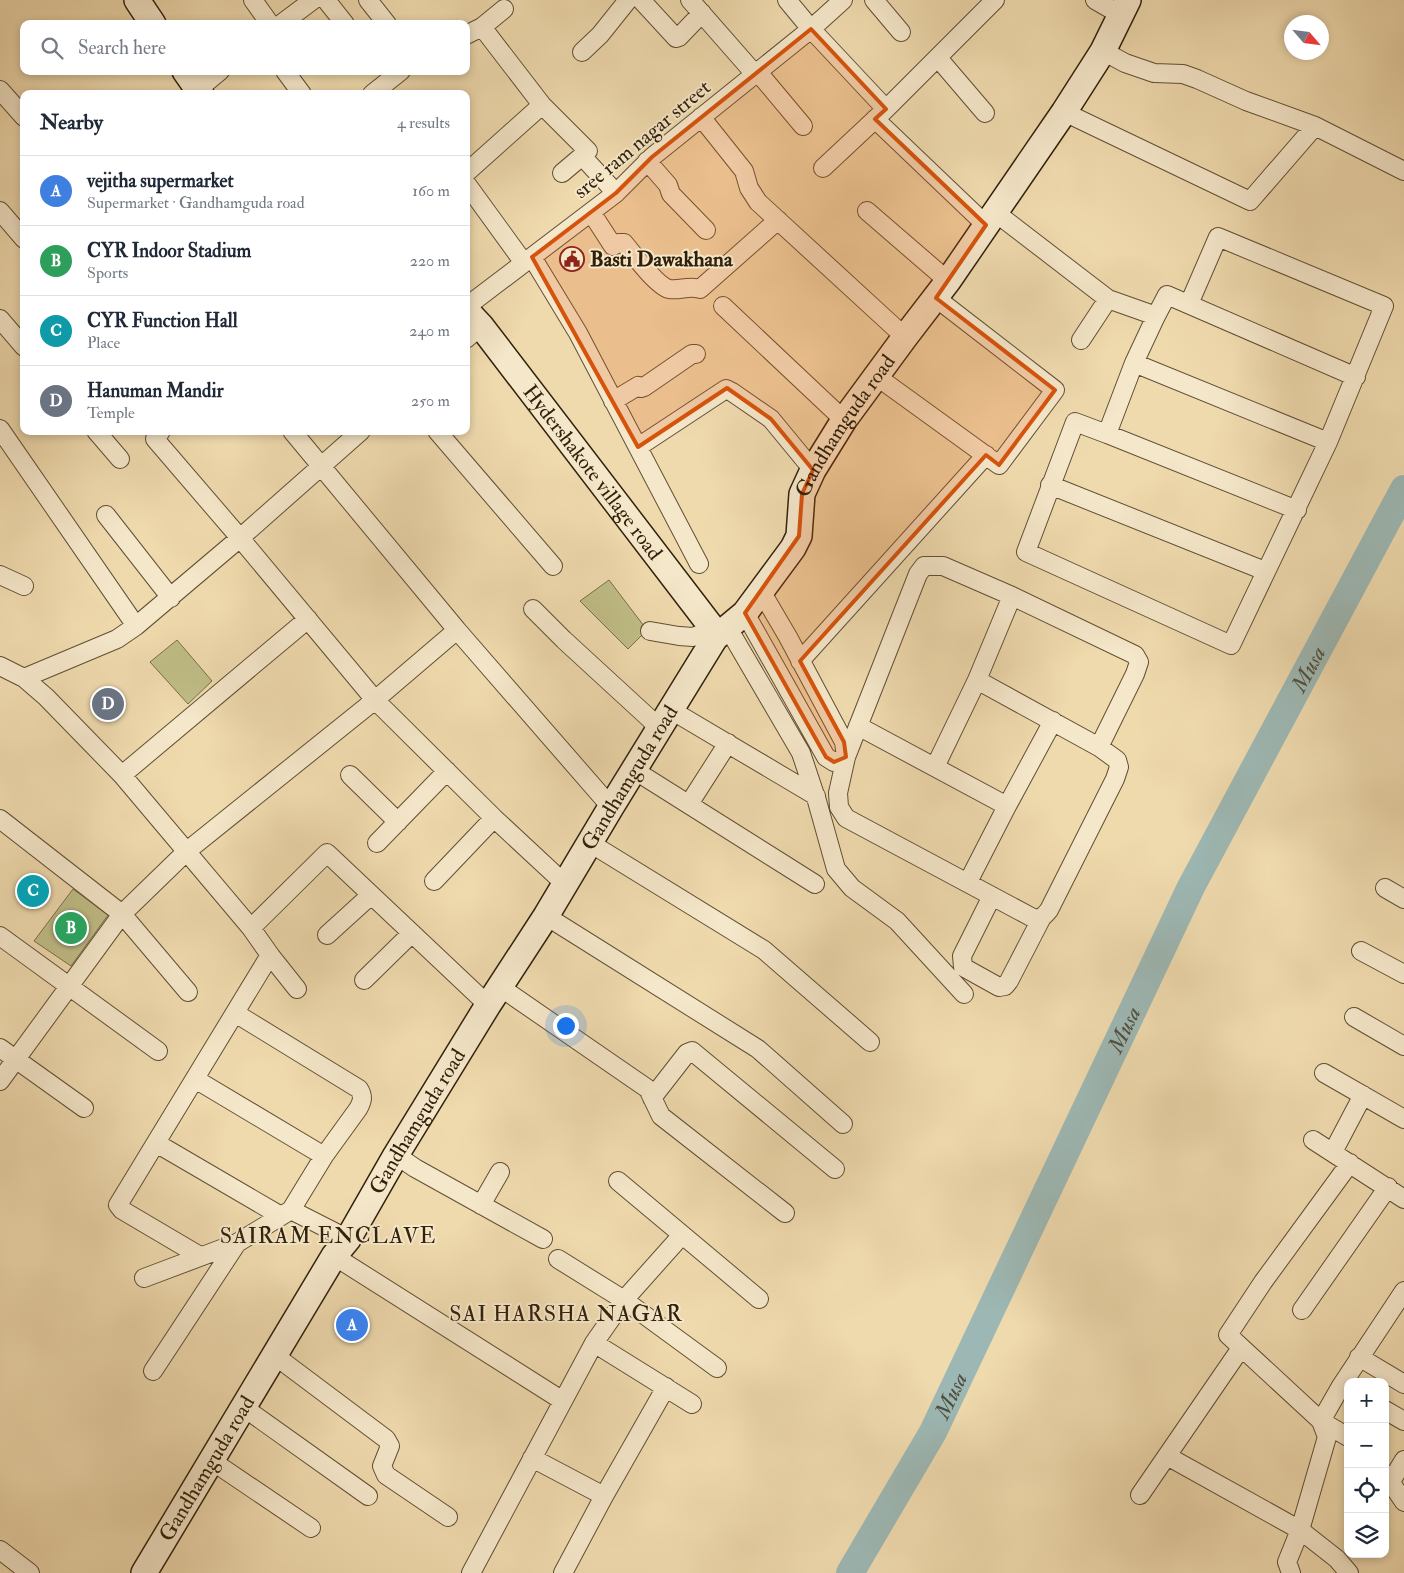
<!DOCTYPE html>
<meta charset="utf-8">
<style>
:root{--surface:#fff;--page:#f2f2f3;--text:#1f2937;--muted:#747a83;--line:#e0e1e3;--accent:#8f2418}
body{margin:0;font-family:"IM FELL Double Pica",serif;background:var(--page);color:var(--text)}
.controls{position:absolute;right:15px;bottom:15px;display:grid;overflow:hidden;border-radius:10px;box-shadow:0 2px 8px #0003}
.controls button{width:45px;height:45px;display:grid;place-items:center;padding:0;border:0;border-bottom:1px solid var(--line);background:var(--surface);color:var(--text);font:25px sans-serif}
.compass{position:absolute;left:1284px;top:15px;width:45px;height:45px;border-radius:50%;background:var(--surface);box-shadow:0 2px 8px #0003;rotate:118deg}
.you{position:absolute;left:565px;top:1025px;width:18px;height:18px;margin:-12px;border:4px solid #fff;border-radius:50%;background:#1a73e8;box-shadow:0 0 0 8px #1a73e833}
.badge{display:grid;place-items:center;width:32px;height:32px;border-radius:50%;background:var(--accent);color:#fff;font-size:16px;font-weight:700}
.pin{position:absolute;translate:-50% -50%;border:2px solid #fff;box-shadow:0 1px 5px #0006}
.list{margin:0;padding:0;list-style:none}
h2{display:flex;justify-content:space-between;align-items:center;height:65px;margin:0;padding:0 20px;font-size:21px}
h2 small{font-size:16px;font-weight:400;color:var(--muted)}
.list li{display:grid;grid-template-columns:32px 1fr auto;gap:15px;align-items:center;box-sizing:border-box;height:70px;padding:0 20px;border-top:1px solid var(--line)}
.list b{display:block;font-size:19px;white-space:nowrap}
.list p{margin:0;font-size:16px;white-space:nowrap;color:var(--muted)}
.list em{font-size:16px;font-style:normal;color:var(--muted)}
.icon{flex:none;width:28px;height:28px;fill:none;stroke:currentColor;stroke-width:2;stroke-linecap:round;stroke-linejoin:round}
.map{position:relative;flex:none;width:1404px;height:1573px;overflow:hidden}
.search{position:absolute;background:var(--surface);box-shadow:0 2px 8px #0003;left:20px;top:20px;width:450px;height:55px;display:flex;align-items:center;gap:12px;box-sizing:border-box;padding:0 18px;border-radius:10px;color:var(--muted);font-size:19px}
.panel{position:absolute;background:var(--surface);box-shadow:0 2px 8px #0003;left:20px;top:90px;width:450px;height:345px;border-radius:10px}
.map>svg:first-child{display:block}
</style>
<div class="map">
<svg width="1404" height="1573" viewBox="0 0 1404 1573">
<rect width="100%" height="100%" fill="#efdaae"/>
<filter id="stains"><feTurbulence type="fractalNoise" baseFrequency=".004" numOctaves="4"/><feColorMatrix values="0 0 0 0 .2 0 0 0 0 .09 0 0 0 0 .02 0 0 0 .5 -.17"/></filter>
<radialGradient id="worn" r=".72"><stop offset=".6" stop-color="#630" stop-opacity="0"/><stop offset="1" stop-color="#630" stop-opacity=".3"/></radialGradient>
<path fill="#c0bd86" stroke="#786f48" d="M 609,580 L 647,630 L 628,649 L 580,601 Z
M 177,640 L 212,681 L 188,704 L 150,662 Z
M 73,889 L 108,915 L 71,966 L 34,941 Z"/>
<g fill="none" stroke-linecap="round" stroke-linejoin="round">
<path stroke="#9db8b4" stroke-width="28" id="s1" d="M 850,1573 L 933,1432 L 1191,887 L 1404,489"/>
<defs>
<path id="street" d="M 253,0 L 270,24
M 326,0 L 345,24
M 368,0 L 387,24
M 641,0 L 676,38 L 679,37 L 702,13
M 690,0 L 754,73
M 787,0 L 811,29 L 886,109
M 874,0 L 901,32
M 1095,0 L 1121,15
M 281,24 L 313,0
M 482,27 L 504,9
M 466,35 L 482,27 L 542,105 L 588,151 L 562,173
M 1103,51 L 1125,63 L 1154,73 L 1183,74 L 1197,79 L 1246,101 L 1315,126 L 1404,171
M 582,52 L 600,35 L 628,0
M 938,58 L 985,113
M 285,71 L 302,94
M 757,71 L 803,126
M 0,90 L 24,117
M 197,90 L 220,71
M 372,94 L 401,71
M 1064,112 L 1250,201 L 1315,126
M 701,117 L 744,171 L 749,188 L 758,202 L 905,337
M 875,119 L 986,225
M 582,156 L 616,193
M 647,161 L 668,185 L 671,194 L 706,230
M 823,168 L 886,109 L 995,0
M 466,173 L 542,105
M 466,183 L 524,263
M 0,211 L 24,239
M 867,211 L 948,281
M 591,212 L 613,246 L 619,243 L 624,243 C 633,254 657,286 669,289 C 679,291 690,285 700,289 L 778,220
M 996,213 L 1108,299 L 1156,316 L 1167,295 L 1356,377
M 532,257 L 578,333 L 699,564
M 723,306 L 844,420
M 466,307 L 616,193 L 652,157 L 811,29 L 843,0
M 1156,316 L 1134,363 L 1328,442
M 0,319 L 24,347
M 466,339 L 481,326
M 1081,340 L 1108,299
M 1134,363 L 1107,434 L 1075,422 L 1026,552 L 1231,645 L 1328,442 L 1384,306 L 1218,237 L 1189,304
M 876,376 L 999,465 L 1055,390 L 936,298
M 613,401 L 638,386 L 641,388 L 644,387 L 692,354 L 696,354
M 0,429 L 136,626
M 96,431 L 120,459
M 161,431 L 155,439 L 240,538 L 375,700 L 494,818 L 565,884
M 292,431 L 457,630 L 611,807
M 437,431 L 553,566
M 1107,434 L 1297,510
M 638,447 L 726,389 L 732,392 L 771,419 L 813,470
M 1050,485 L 1265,571
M 106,515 L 171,598
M 0,575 L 24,586
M 533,609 L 564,640 L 650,719 L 659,730
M 745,613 L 826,757 L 834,762 L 846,757 L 844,742 L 788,637 L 761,591
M 728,628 L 801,753 L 817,801 L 836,869 L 852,888 L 897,921 L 964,994
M 650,631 L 679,636 L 693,637 L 713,629
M 800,661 L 986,455
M 0,666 L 24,678 L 46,697 L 122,775 L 251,928 L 270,955 L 297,989
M 24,678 L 117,639 L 136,626 L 240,538 L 361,431
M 977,680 L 1099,747 L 1117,760 L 1119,767 L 1115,779 L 1049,910 C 1044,916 1042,919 1033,918 L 846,818 L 839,807 L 838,793 L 846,757 L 918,574 L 924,566 L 943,566 L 1012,596 L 1135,655 L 1139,662 L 1135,674 L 1099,747
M 671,710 L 816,796
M 858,726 L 1007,806
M 935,767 L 977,680 L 1012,596
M 634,770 L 815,884
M 122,775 L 308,619
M 350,775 L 398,822
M 689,804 L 728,743
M 0,819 L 122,914 L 188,992
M 377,843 L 447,771
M 590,843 L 764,950 L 870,1042
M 434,881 L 494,818
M 968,882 L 1007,806 L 1053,721
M 1385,888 L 1404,899
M 992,896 L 962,956 L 963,967 L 999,987 L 1005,986 L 1009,981 L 1041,919
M 546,916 L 758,1049 L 843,1124
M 251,928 L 327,853 L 488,1005
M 327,935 L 371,895
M 0,936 L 158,1051
M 1361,951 L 1404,974
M 364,980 L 412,933
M 500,987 L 648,1089 L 661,1116 L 785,1213
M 1354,1017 L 1404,1046
M 0,1048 L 84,1108
M 1324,1073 L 1404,1119
M 195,1079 L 324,1156
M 0,1081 L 122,914 L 187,851 L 375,700 L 457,630
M 652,1098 L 687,1053 L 692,1051 L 835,1169
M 1313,1140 L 1404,1199
M 156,1143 L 281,1216
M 1333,1152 L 1363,1095
M 396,1155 L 415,1168 L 543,1239
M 618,1181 L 759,1299
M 481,1205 L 500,1172
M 291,1210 L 348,1239
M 200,1256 L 122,1210 L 118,1205 L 270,955
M 334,1256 L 563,1401
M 558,1259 L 624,1300 L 717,1368
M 144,1278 L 237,1243 L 291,1210 L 324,1156 L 358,1109 C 362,1102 364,1097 359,1089 L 235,1013
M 1302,1310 L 1388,1187
M 594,1343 L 692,1404
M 274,1355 L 386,1439 L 390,1446 L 382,1466 L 386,1475 L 448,1517
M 1359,1357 L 1404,1384
M 153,1371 L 237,1243
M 243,1407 L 368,1496
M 1385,1410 L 1404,1421
M 1348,1437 L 1321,1421 L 1228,1335 L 1263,1282 L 1350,1163
M 1167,1456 L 1300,1530 L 1337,1559 L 1349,1573
M 532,1458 L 604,1496
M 212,1461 L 311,1528
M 1385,1474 L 1404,1502
M 1390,1483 L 1404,1460
M 1140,1495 L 1241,1348
M 0,1550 L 30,1573
M 471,1573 L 594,1343 L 624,1300 L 682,1235
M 563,1573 L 604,1496 L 666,1387
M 1291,1573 L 1287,1562 L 1300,1530 L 1327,1437 L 1321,1421 L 1341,1386 L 1404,1291"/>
<g id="secondary">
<path d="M 137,0 L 153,24"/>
<path d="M 185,71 L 201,94"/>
<path id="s2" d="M 466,310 L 481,326 L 713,629 L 715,638"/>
<path id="s3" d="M 144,1573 L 334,1256 L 348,1239 L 396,1155 L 488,1005 L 546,916 L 611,807 L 715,638 L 745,613 L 793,548 L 799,536 L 802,494 L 813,470 L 844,420 L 905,337 L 948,281 L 1064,112 L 1103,51 L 1128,0"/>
</g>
</defs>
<use href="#street" stroke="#604f34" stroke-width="20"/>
<use href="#secondary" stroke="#31210b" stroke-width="28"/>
<use href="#street" stroke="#f5e7ca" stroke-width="18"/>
<use href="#secondary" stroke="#f5e7ca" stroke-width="25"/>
</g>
<path fill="#d6530c" fill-opacity="0.2" stroke="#d6530c" stroke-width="4" stroke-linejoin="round" d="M 811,29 L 886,109 L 875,119 L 986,225 L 936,298 L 1055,390 L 999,465 L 986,455 L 800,661 L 844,742 L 846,757 L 834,762 L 826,757 L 745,613 L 799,536 L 802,494 L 813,470 L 771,419 L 727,388 L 638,447 L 532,257 L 616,193 L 652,157 Z"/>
<defs>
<symbol id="civic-ring" viewBox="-11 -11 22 22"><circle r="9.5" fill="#f5e7ca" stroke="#8f2418" stroke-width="1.5"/><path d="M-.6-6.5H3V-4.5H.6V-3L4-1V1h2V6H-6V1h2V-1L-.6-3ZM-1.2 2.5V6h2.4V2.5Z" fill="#8f2418"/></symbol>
</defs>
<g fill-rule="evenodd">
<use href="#civic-ring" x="558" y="245" width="28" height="28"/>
</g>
<g text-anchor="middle" stroke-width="4" stroke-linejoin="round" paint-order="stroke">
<g font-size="21" fill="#31210b" stroke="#f5e7ca">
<text transform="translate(642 139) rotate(-40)" y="7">sree ram nagar street</text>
<text dy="7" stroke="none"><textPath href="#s3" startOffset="1352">Gandhamguda road</textPath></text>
<text dy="7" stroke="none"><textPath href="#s2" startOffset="206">Hydershakote village road</textPath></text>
<text dy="7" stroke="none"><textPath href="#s3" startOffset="932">Gandhamguda road</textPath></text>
<text dy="7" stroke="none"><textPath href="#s3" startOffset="528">Gandhamguda road</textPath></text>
<text dy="7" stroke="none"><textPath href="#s3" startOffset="122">Gandhamguda road</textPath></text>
</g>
<g font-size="21" font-weight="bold" fill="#31210b" stroke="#f5e7ca" text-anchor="start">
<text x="590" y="266">Basti Dawakhana</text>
</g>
<g font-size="22" font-style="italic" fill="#514e3e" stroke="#f5e7ca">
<text dy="8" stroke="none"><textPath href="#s1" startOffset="1014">Musa</textPath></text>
<text dy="8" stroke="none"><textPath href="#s1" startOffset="609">Musa</textPath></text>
<text dy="8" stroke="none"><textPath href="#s1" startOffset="204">Musa</textPath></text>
</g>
<g font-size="22" letter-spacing="1" fill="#31210b" stroke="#f5e7ca">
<text x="328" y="1243">SAIRAM ENCLAVE</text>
<text x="566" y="1321">SAI HARSHA NAGAR</text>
</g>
</g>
<rect width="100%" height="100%" filter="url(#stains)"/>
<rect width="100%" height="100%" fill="url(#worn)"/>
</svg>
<div class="controls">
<button>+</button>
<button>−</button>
<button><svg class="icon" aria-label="locate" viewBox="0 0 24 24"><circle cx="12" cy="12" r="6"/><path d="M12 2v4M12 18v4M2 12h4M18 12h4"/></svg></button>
<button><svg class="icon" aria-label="layers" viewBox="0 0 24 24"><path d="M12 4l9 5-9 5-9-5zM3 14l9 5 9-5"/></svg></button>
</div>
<svg class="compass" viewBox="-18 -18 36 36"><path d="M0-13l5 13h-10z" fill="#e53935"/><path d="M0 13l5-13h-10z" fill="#747a83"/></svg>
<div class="you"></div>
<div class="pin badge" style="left:352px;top:1325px;background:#3f7fe0">A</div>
<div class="pin badge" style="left:71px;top:928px;background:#2e9e5b">B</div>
<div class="pin badge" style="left:33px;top:891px;background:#0f9aa8">C</div>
<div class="pin badge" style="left:108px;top:704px;background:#6b7280">D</div>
<div class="search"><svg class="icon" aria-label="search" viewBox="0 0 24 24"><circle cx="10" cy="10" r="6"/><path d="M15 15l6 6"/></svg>Search here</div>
<section class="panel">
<h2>Nearby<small>4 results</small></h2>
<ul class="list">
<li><span class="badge" style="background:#3f7fe0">A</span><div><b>vejitha supermarket</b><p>Supermarket · Gandhamguda road</p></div><em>160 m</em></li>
<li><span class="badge" style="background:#2e9e5b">B</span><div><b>CYR Indoor Stadium</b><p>Sports</p></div><em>220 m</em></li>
<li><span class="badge" style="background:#0f9aa8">C</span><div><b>CYR Function Hall</b><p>Place</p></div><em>240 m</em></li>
<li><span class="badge" style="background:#6b7280">D</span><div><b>Hanuman Mandir</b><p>Temple</p></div><em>250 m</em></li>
</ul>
</section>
</div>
